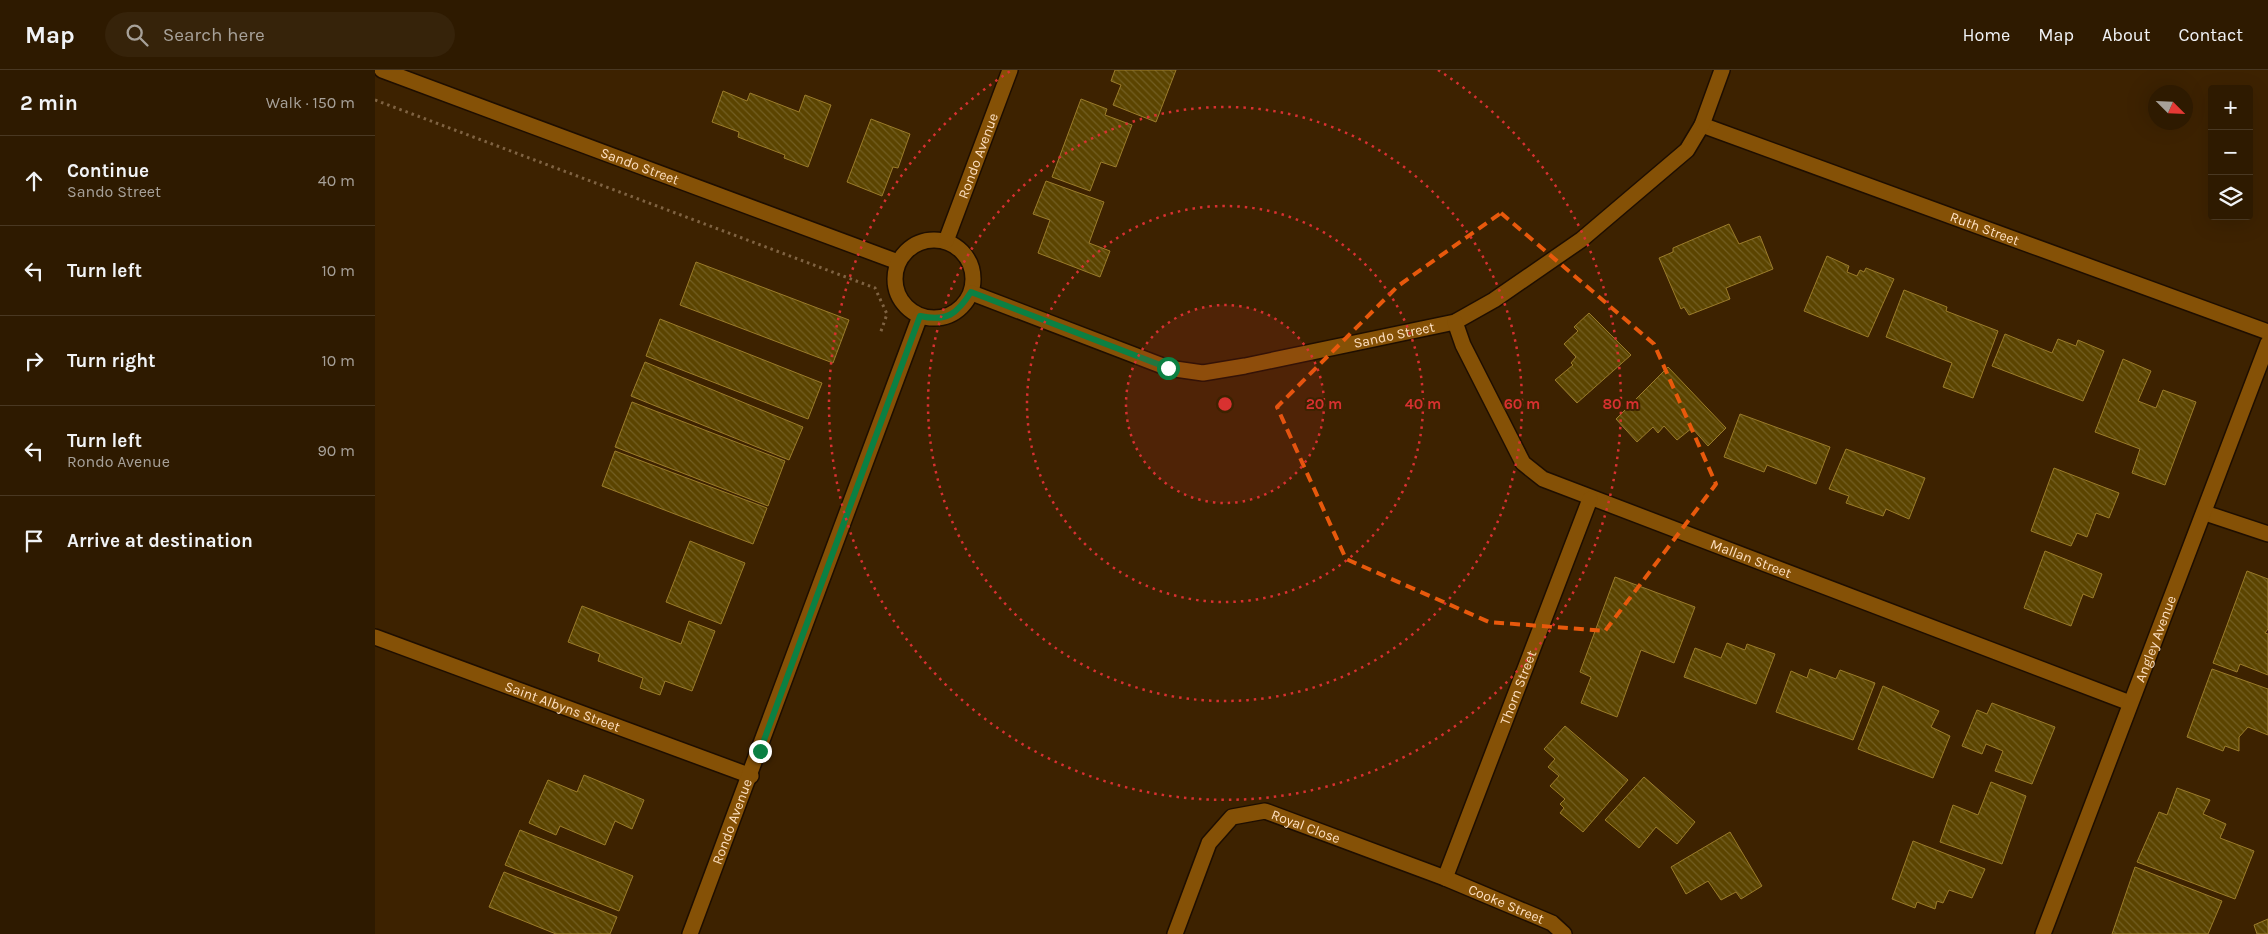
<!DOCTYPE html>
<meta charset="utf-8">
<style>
:root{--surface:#2e1a00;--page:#36230a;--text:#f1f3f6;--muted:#a7a199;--line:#493822}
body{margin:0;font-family:Karla,sans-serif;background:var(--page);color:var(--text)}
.controls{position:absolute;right:15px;top:15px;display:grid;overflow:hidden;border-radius:5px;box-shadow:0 5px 20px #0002}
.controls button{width:45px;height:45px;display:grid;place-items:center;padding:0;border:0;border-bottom:1px solid var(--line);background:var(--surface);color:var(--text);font:25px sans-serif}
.compass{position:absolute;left:1773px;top:15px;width:45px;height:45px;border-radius:50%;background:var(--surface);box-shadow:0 5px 20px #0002;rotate:114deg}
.stop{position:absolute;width:15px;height:15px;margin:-11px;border:4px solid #0b8043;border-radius:50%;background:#fff}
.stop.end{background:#0b8043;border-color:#fff;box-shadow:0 1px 5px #0008}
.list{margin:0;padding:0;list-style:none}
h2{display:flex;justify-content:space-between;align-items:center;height:65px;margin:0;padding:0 20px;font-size:21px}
h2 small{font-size:16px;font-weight:400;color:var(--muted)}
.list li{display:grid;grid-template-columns:32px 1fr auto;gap:15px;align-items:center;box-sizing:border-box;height:90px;padding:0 20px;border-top:1px solid var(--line)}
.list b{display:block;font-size:19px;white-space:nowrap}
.list p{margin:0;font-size:16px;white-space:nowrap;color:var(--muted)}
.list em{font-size:16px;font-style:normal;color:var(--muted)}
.icon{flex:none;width:28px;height:28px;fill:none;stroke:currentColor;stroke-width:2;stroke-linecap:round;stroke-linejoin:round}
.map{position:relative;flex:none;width:1893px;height:864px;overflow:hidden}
header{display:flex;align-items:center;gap:30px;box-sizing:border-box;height:70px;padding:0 25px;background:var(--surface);border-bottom:1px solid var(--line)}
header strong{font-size:24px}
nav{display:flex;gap:28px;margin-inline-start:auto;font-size:18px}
.search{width:350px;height:45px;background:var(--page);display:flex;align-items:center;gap:12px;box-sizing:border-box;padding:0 18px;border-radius:28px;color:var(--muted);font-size:19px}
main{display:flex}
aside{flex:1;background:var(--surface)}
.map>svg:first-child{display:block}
</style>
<header>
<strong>Map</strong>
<div class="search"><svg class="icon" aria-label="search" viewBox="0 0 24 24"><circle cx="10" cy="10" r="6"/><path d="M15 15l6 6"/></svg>Search here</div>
<nav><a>Home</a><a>Map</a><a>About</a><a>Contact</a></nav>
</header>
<main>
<aside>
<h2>2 min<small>Walk · 150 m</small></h2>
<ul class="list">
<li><svg class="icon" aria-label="ahead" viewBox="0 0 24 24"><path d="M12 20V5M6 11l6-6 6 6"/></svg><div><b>Continue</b><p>Sando Street</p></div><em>40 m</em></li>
<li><svg class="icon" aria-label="left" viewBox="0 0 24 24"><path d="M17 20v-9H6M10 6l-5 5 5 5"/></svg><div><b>Turn left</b></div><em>10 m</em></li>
<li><svg class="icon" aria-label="right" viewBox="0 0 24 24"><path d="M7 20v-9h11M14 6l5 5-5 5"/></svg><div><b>Turn right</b></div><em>10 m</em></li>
<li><svg class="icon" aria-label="left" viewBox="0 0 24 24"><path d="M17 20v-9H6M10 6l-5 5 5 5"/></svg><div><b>Turn left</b><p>Rondo Avenue</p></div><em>90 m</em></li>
<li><svg class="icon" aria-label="arrive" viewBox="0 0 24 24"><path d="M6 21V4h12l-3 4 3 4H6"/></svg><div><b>Arrive at destination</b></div></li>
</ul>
</aside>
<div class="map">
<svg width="1893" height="864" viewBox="0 0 1893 864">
<defs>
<pattern id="building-back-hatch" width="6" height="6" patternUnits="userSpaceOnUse" patternTransform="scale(1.25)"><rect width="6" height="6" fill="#5b4400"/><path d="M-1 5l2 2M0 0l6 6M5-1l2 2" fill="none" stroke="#735f23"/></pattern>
</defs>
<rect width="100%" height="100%" fill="#3d2200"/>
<path fill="url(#building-back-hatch)" stroke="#9b7c2b" d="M 740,0 L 801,0 L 781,52 L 738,35 L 746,15 L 736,11 Z
M 348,21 L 372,31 L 375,23 L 424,42 L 430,25 L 456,35 L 433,97 L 409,88 L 410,85 L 363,67 L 364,62 L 337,52 Z
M 706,29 L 732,39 L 730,45 L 757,55 L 741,97 L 726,92 L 715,121 L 677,107 Z
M 496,49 L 535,64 L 523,98 L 518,97 L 507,126 L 472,112 Z
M 671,111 L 729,132 L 714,173 L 735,181 L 725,207 L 663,183 L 675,150 L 658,144 Z
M 1354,154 L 1364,174 L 1385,166 L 1398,199 L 1351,218 L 1355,229 L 1314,245 L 1309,237 L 1306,239 L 1284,188 L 1298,182 L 1298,178 Z
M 1452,186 L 1474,196 L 1472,202 L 1482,206 L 1485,200 L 1489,202 L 1491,198 L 1519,209 L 1493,267 L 1429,241 Z
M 321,192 L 474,250 L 458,293 L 305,235 Z
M 1529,220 L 1572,237 L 1571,241 L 1623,261 L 1598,328 L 1568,317 L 1577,293 L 1511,267 Z
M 1214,243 L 1256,285 L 1202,333 L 1180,310 L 1198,295 L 1196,293 L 1201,287 L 1189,274 L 1203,261 L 1199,257 Z
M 285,249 L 447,313 L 433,349 L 271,286 Z
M 1630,264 L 1677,283 L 1683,269 L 1701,276 L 1703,270 L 1729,281 L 1708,331 L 1617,296 Z
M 1748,289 L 1776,301 L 1763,331 L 1781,338 L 1788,320 L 1821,332 L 1790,415 L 1757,403 L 1765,379 L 1720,362 Z
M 270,292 L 428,357 L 414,390 L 256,326 Z
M 1293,297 L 1351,358 L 1333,376 L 1317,358 L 1302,370 L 1289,356 L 1283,363 L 1278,357 L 1262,372 L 1241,349 Z
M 257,332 L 410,391 L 393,436 L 240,377 Z
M 1365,344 L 1455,377 L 1441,414 L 1392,395 L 1389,402 L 1349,387 Z
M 1471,379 L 1550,408 L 1534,449 L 1511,439 L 1508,446 L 1471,433 L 1474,426 L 1454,419 Z
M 240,381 L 392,438 L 378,474 L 227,416 Z
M 1679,398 L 1744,423 L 1734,448 L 1721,443 L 1712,467 L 1702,463 L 1696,476 L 1656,461 Z
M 315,471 L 370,493 L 346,554 L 291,532 Z
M 1670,481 L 1727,504 L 1718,528 L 1708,524 L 1696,556 L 1649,538 Z
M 1872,501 L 1893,509 L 1893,559 L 1890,563 L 1893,564 L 1893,605 L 1865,594 L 1862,602 L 1838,593 Z
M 1240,507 L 1320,537 L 1299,593 L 1266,580 L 1242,647 L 1206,633 L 1216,607 L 1205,602 Z
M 207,536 L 306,574 L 314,551 L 340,561 L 317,621 L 290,611 L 285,625 L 265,618 L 268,608 L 223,591 L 225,584 L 193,572 Z
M 1352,573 L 1370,580 L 1372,574 L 1400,584 L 1381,634 L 1309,607 L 1320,578 L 1346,588 Z
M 1435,599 L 1461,609 L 1465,600 L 1500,613 L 1478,670 L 1401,642 L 1416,601 L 1432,608 Z
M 1837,599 L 1893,619 L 1893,665 L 1873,657 L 1864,667 L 1864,681 L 1850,676 L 1848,681 L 1812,667 Z
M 1508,616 L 1564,641 L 1556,657 L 1575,666 L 1558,708 L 1483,679 Z
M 1617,633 L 1680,657 L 1657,714 L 1620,701 L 1628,681 L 1611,674 L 1607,684 L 1587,676 L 1602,640 L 1612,644 Z
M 1190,656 L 1253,710 L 1208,762 L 1185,743 L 1189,738 L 1185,734 L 1190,729 L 1175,716 L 1184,706 L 1173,697 L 1180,689 L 1169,679 Z
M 209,705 L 269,730 L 257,759 L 240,751 L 230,775 L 185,756 L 181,765 L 154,753 L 173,710 L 202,722 Z
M 1269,707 L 1320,752 L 1302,774 L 1281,757 L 1264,778 L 1230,750 Z
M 1616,712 L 1651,726 L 1627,794 L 1565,772 L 1578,735 L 1603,745 Z
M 1802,718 L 1835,730 L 1828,744 L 1851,754 L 1845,768 L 1879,781 L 1860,829 L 1762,792 L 1784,742 L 1792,745 Z
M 145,760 L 258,806 L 244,841 L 130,795 Z
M 1355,762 L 1387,816 L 1366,829 L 1361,822 L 1346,830 L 1333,811 L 1311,824 L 1296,797 Z
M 1538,771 L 1610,799 L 1597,828 L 1574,820 L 1568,833 L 1562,831 L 1560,839 L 1542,832 L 1540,838 L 1517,829 Z
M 1760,797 L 1847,831 L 1833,864 L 1737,864 Z
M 129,802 L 242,847 L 235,864 L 181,864 L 114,837 Z
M 1893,849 L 1893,864 L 1882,864 L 1879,855 Z"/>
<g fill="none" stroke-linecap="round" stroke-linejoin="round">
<defs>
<g id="minor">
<path id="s1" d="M 7,0 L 523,192"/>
<path id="s2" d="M 1327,55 L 1893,262"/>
<circle cx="559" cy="209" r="39"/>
<path id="s3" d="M 571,171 L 635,0"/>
<path id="s4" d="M 597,223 L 793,298 L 828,303 L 870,296 L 1080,252 L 1119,230 L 1206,170 L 1312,80 L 1327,55 L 1347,0"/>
<path id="s5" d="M 1080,252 L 1088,275 L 1148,393 L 1168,409 L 1755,633"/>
<path d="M 1830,443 L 1893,464"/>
<path id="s6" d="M 0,567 L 376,706"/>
<path id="s7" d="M 1070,808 L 1215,429"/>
<path id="s8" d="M 315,864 L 545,246"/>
<path id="s9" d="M 800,864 L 834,773 L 857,747 L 890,741 L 1070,808 L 1177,853 L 1189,864"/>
<path id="s10" d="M 1668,864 L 1893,273"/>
</g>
</defs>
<use href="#minor" stroke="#1e0e00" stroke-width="18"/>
<path stroke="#7f6342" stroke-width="3" stroke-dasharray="2.5 4" stroke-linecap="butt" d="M 0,30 L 500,218 L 512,244 L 505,264"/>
<use href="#minor" stroke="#855106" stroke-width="15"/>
</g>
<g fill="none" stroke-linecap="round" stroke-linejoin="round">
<path stroke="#0b8043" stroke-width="6" d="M 385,681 L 545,246 C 572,252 582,244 596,222 L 793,298"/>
</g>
<path fill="none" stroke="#e8590c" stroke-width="4" stroke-dasharray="10 6" stroke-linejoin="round" d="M 1126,143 L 1279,274 L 1341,414 L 1230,561 L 1114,552 L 971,489 L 902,337 L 1023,216 Z"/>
<circle cx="850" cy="334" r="99" fill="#d83130" fill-opacity=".12"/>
<g fill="none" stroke="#d83130" stroke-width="2.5" stroke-dasharray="2.5 5">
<circle cx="850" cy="334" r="99"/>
<circle cx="850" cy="334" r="198"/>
<circle cx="850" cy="334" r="297"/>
<path d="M1063 0A396 396 0 1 1 637 0"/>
</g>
<g text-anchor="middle" stroke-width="4" stroke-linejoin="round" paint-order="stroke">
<g font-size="14" fill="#fddfc0" stroke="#3d2200">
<text dy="5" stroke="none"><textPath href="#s3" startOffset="91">Rondo Avenue</textPath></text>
<text dy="5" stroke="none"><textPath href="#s1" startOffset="275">Sando Street</textPath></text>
<text dy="5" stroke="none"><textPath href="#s2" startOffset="301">Ruth Street</textPath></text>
<text dy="5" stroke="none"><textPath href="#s4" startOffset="440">Sando Street</textPath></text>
<text dy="5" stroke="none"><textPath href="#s5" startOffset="405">Mallan Street</textPath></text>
<text dy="5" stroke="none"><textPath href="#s10" startOffset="316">Angley Avenue</textPath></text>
<text dy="5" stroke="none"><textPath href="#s7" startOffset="204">Thorn Street</textPath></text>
<text dy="5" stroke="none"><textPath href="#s6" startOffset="200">Saint Albyns Street</textPath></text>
<text dy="5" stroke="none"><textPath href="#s8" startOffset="120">Rondo Avenue</textPath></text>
<text dy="5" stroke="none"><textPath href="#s9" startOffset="209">Royal Close</textPath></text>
<text dy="5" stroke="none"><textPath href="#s9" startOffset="424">Cooke Street</textPath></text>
</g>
</g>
<circle cx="850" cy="334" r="8" fill="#d83130" stroke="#3d2200" stroke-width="2.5"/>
<g font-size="15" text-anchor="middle" font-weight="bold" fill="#d83130" stroke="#3d2200" stroke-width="4" stroke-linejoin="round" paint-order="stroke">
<text x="949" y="339">20 m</text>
<text x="1048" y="339">40 m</text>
<text x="1147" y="339">60 m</text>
<text x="1246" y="339">80 m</text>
</g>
</svg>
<div class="controls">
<button>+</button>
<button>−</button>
<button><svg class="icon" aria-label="layers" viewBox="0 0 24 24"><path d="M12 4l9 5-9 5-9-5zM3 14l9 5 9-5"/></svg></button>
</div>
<svg class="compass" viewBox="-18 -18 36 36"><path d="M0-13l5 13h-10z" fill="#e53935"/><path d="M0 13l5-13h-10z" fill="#a7a199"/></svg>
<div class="stop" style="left:793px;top:298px"></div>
<div class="stop end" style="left:385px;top:681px"></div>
</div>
</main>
